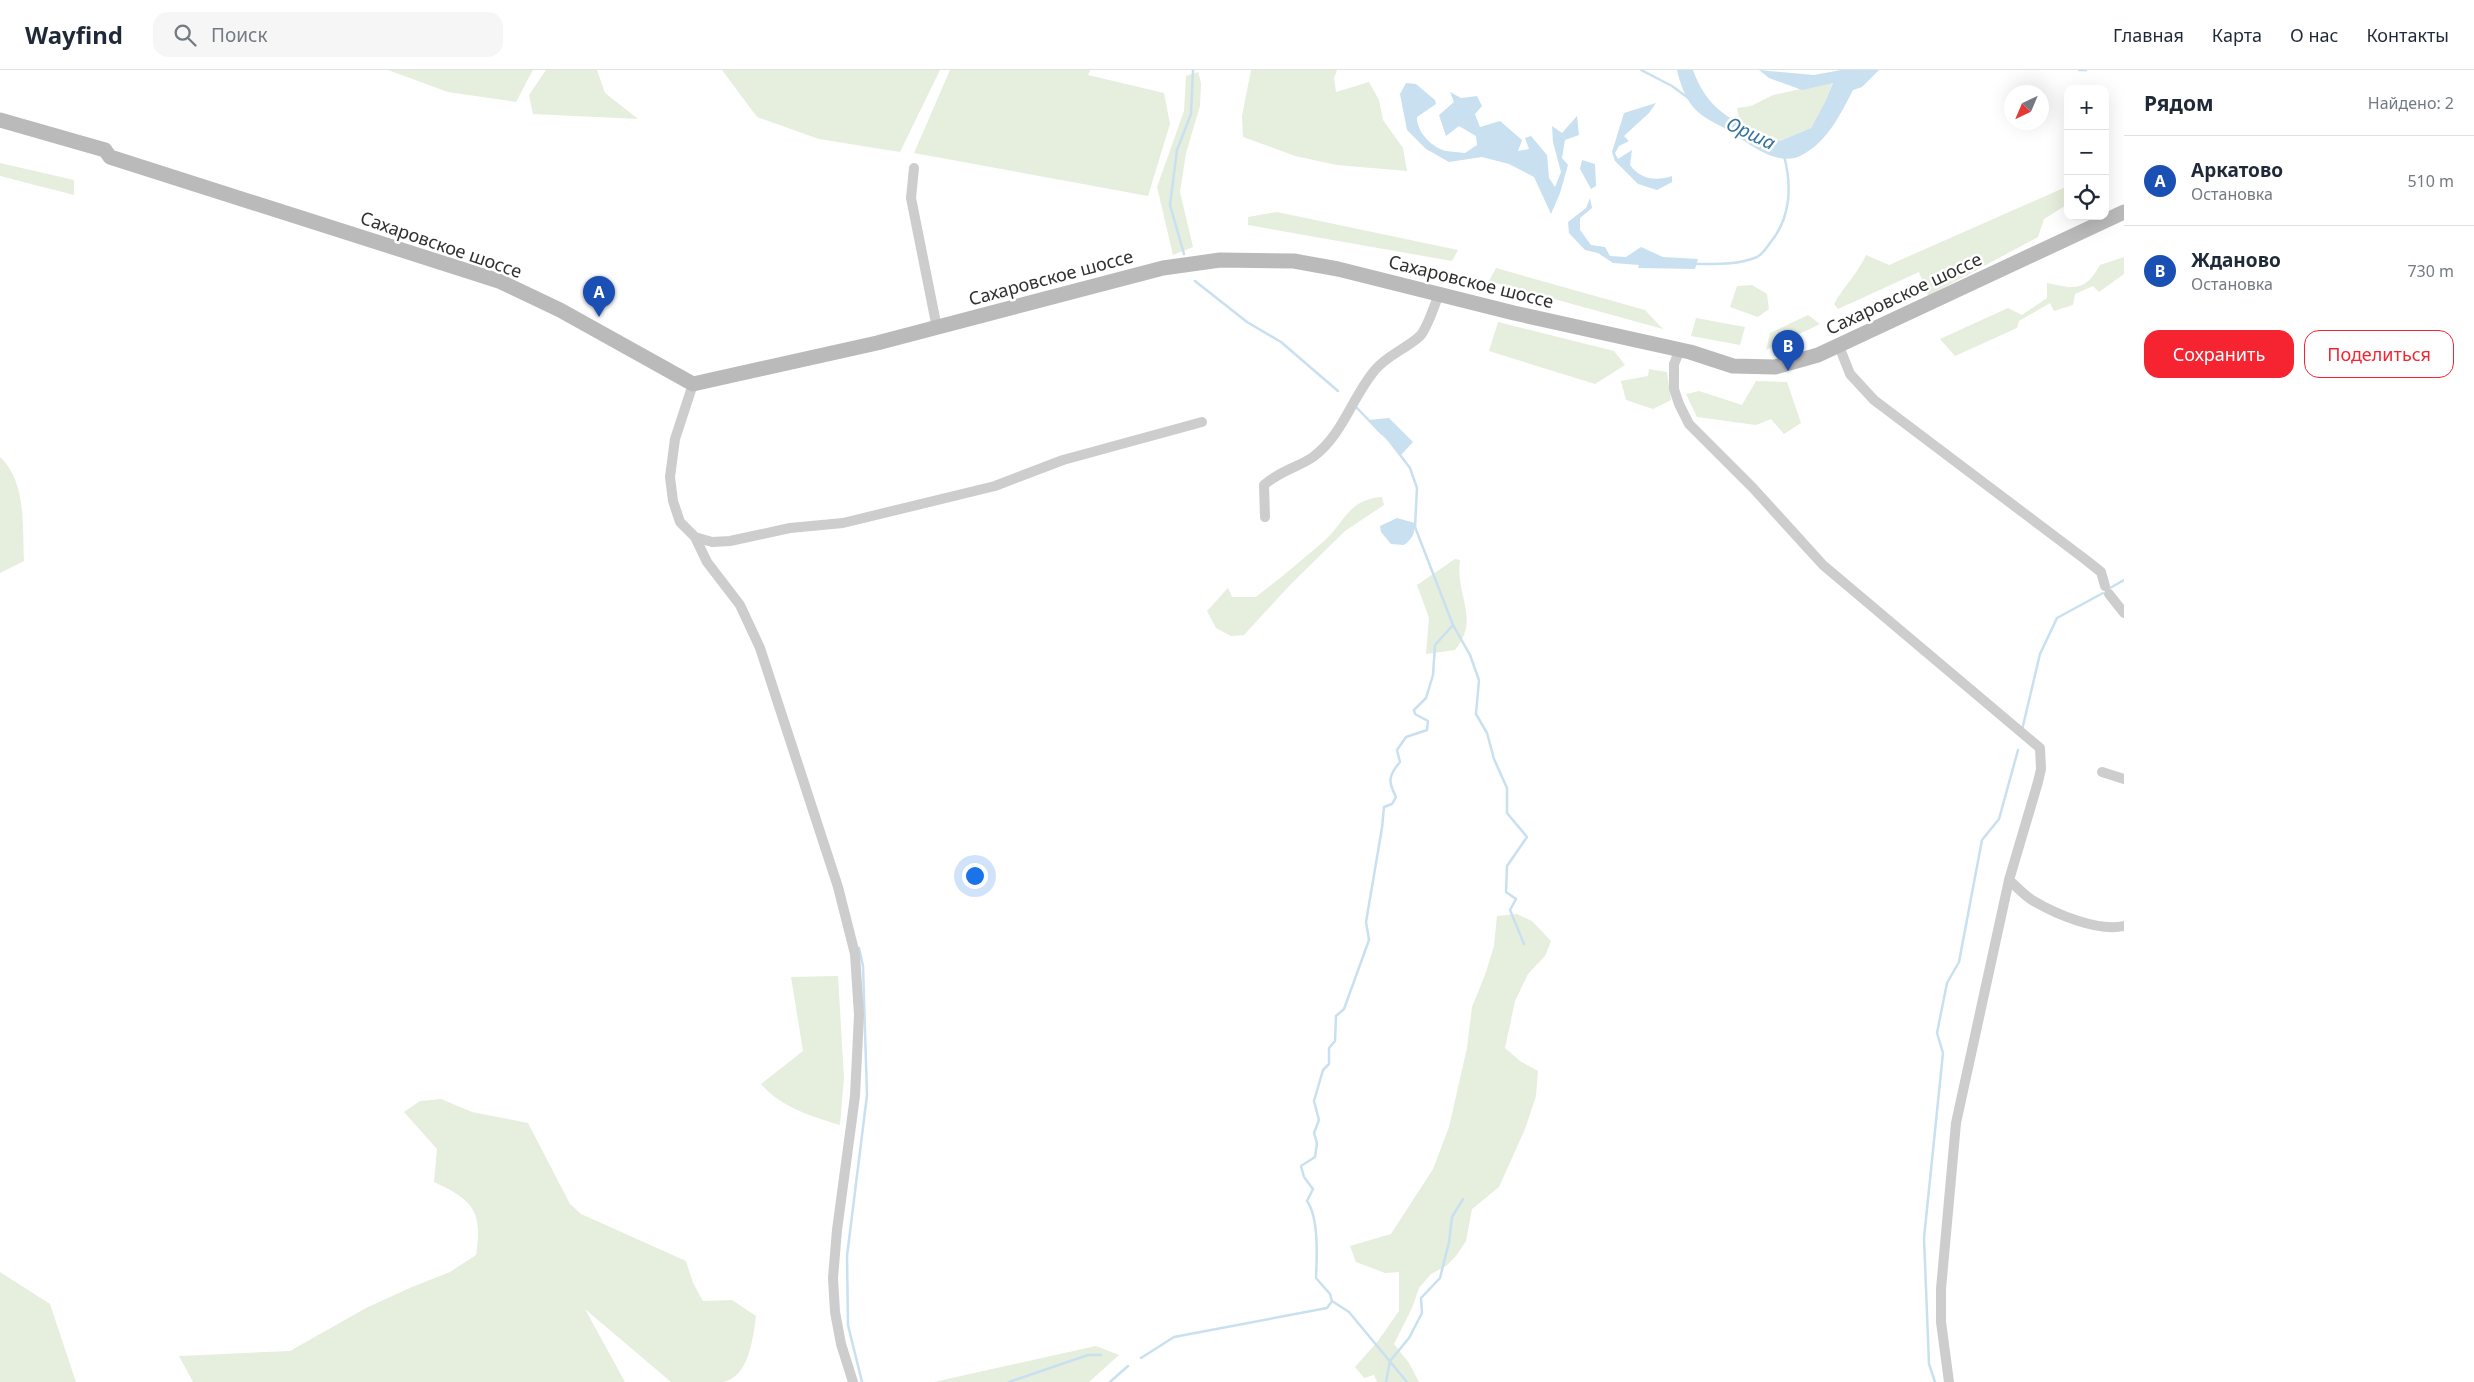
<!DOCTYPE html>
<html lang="ru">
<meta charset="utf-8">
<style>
:root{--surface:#fff;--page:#f6f6f7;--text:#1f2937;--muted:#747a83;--line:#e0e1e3;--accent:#f62430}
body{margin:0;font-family:"Noto Sans",sans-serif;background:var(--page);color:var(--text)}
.controls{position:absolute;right:15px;top:15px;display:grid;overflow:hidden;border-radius:10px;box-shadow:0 5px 20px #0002}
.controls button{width:45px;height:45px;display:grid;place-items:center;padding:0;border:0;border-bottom:1px solid var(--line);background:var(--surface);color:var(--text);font:25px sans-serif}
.compass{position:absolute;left:2004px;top:15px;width:45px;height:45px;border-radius:50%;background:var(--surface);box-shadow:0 5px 20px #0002;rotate:224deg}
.you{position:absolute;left:974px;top:805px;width:18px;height:18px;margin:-12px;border:4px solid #fff;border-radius:50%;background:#1a73e8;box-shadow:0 0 0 8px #1a73e833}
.badge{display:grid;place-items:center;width:32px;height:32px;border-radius:50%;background:var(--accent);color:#fff;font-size:16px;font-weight:700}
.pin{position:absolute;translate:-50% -41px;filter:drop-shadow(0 1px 2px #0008)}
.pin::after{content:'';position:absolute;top:26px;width:18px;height:15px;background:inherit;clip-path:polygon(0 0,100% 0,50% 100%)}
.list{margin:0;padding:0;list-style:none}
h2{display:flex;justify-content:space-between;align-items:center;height:65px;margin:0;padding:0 20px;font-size:21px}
h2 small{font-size:16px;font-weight:400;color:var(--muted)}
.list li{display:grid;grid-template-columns:32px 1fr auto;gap:15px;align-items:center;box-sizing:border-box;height:90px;padding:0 20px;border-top:1px solid var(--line)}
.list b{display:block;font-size:19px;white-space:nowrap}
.list p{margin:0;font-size:16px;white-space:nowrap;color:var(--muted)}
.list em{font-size:16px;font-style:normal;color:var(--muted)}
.actions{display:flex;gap:10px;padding:15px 20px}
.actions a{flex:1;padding:11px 0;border:1px solid var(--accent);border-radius:15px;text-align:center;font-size:18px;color:var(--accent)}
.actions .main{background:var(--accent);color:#fff}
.icon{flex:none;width:28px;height:28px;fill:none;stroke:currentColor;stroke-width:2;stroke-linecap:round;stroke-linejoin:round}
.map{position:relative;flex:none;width:2124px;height:1312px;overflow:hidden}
header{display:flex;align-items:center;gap:30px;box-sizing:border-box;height:70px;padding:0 25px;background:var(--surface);border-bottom:1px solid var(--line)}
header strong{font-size:24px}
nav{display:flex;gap:28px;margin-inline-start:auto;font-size:18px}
.search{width:350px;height:45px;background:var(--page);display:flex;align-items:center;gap:12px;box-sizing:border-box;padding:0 18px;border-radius:15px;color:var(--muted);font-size:19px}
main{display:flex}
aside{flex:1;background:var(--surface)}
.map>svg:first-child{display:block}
</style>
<header>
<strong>Wayfind</strong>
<div class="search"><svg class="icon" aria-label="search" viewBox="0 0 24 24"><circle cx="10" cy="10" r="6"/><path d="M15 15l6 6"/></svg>Поиск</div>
<nav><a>Главная</a><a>Карта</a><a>О нас</a><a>Контакты</a></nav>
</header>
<main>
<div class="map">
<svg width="2124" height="1312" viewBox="0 0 2124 1312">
<rect width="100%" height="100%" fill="#fff"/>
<path fill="#e6eedd" d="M 388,0 L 533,0 L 516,32 L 448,22 Z
M 546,0 L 597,0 L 605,23 L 638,49 L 533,44 L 529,25 Z
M 722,0 L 940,0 L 900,82 L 819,69 L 757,47 Z
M 950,0 L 1090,0 L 1088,5 L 1164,23 L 1170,54 L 1148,126 L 914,83 Z
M 1251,0 L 1337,0 L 1334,8 L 1336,22 L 1369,12 L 1379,30 L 1383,50 L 1403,78 L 1407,101 L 1337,95 L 1295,86 L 1243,67 L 1242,46 Z
M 1198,2 L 1201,13 L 1200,36 L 1186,83 L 1180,122 L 1193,177 L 1173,185 L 1157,117 L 1184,41 L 1186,6 Z
M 1833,12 L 1825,32 L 1811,58 L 1780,71 L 1740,54 L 1737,38 L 1751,36 L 1773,25 Z
M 0,93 L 74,110 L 74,125 L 0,106 Z
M 2068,116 L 2068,134 L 2044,149 L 2038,167 L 1928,226 L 1919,202 L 1838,239 L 1834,234 C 1844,216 1858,203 1866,185 L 1889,195 Z
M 1277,142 L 1458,180 L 1452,191 L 1248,155 L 1248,147 Z
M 2124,187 L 2124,204 L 2099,222 L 2093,216 L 2075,224 L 2073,235 L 2054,241 L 2050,233 L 2019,251 L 2017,258 L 1955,286 L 1940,269 L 2008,238 L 2022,245 L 2047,228 L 2047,213 C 2074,219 2085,222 2100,195 Z
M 1496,198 L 1645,240 L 1663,259 L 1489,211 Z
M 1752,215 L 1767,224 L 1769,239 L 1758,247 L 1730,237 L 1737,216 Z
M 1808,245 L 1820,254 L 1766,280 L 1770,263 Z
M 1696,248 L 1745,257 L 1740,275 L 1691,266 Z
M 1498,252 L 1614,281 L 1625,295 L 1595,314 L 1489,281 Z
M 1649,299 L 1667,302 L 1671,330 L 1653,339 L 1626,330 L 1621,311 L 1648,306 Z
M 1756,311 L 1787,312 L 1801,353 L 1784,364 L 1771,349 L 1756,355 L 1697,347 L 1686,324 L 1699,321 L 1742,335 Z
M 0,387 C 27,412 22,457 24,491 L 0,503 Z
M 1382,427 L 1384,435 L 1345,461 L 1290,515 L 1244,565 L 1231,566 L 1216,558 L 1207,541 L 1228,518 L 1232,527 L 1256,527 C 1279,509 1301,491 1323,472 C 1345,453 1348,429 1382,427 Z
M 1455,489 L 1460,490 C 1455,527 1481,548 1455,580 L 1426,584 L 1429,548 L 1417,515 Z
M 1517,844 L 1532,851 L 1551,871 L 1545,886 L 1528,904 L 1515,931 L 1505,978 L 1520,991 L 1538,1001 L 1536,1026 L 1525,1059 L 1499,1117 L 1472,1139 L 1466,1171 L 1456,1186 L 1446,1196 L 1431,1204 L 1419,1218 L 1412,1238 L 1394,1274 L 1409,1293 L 1419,1312 L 1377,1312 L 1374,1305 L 1364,1308 L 1355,1297 L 1378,1271 L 1399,1241 L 1399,1202 L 1385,1203 L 1356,1192 L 1350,1176 L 1391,1164 L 1433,1099 L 1449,1057 L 1467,978 L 1472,937 L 1485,905 L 1494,876 L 1497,846 Z
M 838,906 L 844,1008 L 840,1055 C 811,1046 781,1037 761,1014 L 803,981 L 791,907 Z
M 441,1029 L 472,1042 L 528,1053 L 570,1134 L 581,1144 L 686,1191 L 693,1213 L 703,1231 L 732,1230 L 756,1246 C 753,1268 749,1307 723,1312 C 707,1312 687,1312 671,1312 L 585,1239 L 625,1312 L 193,1312 L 179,1286 L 290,1281 L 366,1238 L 412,1217 L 450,1202 L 476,1185 C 483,1141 473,1130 434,1112 L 437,1079 L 404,1042 L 420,1031 Z
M 0,1202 L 50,1234 L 76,1312 L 0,1312 Z
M 1096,1276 L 1119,1285 L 1089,1312 L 934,1312 Z"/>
<path fill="#c8e0f0" d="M 1677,0 L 1693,0 C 1709,45 1738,53 1780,71 L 1811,58 L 1825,32 L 1833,13 L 1802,20 L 1769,8 L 1759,0 L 1814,5 L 1841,0 L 1879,0 L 1862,17 L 1853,20 C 1840,45 1828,71 1802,85 C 1777,99 1746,71 1726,59 C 1715,53 1703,48 1694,38 C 1685,28 1680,13 1677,0 Z
M 1406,13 L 1416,14 L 1435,30 L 1436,34 L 1417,47 C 1416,61 1432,78 1446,81 C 1452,82 1459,82 1465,83 L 1477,75 L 1476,66 L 1459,56 L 1446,66 L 1439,45 L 1454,32 L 1450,22 L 1461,28 L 1477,26 L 1482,36 L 1475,44 L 1480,57 L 1500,51 L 1522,70 L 1518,81 L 1529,79 L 1525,68 L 1531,66 L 1547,85 L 1549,108 L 1555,117 L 1561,102 L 1553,72 L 1552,56 L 1562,63 L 1577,46 L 1579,65 L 1565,70 L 1562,88 L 1568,95 L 1560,123 L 1551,144 L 1534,107 L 1509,94 L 1482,87 L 1449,92 L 1426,79 L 1407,60 L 1400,24 Z
M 1656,33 L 1649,43 L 1624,66 L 1629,71 L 1619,76 L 1615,83 L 1618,89 L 1632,80 L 1630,95 C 1641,110 1656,111 1672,106 L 1672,112 L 1657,120 L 1638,114 L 1615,91 L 1612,82 L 1624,43 Z
M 1582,90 L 1595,94 L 1596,116 L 1591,119 L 1580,99 Z
M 1590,128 L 1592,138 L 1580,148 L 1580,160 L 1591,175 L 1605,177 L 1610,186 L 1626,187 L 1641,177 L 1663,187 L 1698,189 L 1695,199 L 1638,198 L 1639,195 L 1613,193 L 1598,183 L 1585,180 L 1569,163 L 1568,152 L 1586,138 Z
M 1389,348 L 1413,372 L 1401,385 L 1368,350 Z
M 1397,448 L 1415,453 C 1415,464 1412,469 1404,475 L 1391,474 L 1381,462 L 1380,456 Z"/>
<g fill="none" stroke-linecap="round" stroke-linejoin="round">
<path stroke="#c8e0f0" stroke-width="2.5" d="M 1641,0 L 1672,16 L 1691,30
M 2079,0 L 2086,0
M 1184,184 L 1170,135 L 1177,80 L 1191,44 L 1193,0
M 1697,194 C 1717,194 1738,195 1757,187 C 1763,184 1767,177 1770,173 C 1791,148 1792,115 1784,86
M 1195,211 L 1247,252 L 1281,272 L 1338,321
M 1357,338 L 1382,364
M 1391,373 L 1410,398 L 1417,418 L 1415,457 L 1453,555 L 1435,575 L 1433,605 L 1426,628 L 1414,640 L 1415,644 L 1428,651 L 1427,660 L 1406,667 L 1397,680 L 1400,692 C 1388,706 1388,712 1396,727 L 1392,734 L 1384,737 L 1382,758 L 1366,852 L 1369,870 L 1344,939 L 1336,946 L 1335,971 L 1329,978 L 1329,994 L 1323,1000 L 1314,1031 L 1319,1050 L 1314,1063 L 1317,1073 L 1315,1087 L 1301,1096 L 1304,1107 L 1313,1119 L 1307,1131 C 1319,1148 1317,1187 1316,1208 L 1330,1224 L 1332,1231 L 1349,1242 L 1407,1312
M 2110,518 L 2124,510
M 1453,555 L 1470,585 L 1479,610 L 1476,644 L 1487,663 L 1494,689 L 1507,718 L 1507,743 L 1527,767 L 1507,796 L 1506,822 L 1516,829 L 1510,840 L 1524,874
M 2022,660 L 2040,584 L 2057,548 L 2103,523
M 859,878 L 863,896 L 867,1025 L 847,1186 L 848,1255 L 862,1312
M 1141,1288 L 1174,1267 L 1327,1238 L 1332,1231
M 1009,1312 L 1088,1285 L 1101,1285
M 1110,1312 L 1128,1296
M 1386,1312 L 1390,1291 L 1409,1268 L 1422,1243 L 1421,1228 L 1440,1208 L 1449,1172 L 1452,1147 L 1463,1129
M 1935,1312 L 1929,1294 L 1924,1168 L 1943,983 L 1937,963 L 1947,913 L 1959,892 L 1982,770 L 1999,749 L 2018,680"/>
<path stroke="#cdcdcd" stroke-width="10" d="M 914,98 L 911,128 L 937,258
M 1839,276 L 1850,304 L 1874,330 L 2086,490 L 2101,502 L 2105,516
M 1680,280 L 1674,294 L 1674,319 L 1679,334 L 1689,354 L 1753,418 L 1823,495 L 2040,678 L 2041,699 L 2038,712 L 2009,810 L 1956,1053 L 1941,1219 L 1941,1252 L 1949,1312
M 693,314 L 675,369 L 670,407 L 673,431 L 680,452 L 695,467 L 707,492 L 740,535 L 760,578 L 838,817 L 855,884 L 859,945 L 855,1026 L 837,1160 L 833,1208 L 835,1242 L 841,1274 L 853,1312
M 1265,447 L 1264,415 C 1281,400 1297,398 1313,387 C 1343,365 1352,327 1375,300 C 1387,285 1406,279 1420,266 C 1427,259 1435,234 1439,224
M 695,467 L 712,472 L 730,471 L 790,458 L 843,453 L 995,416 L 1063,390 L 1202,352
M 2109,524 L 2124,543
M 2102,702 L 2124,709
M 2009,810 C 2016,816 2024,825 2032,830 C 2055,844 2098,862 2124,856"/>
<path stroke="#bababa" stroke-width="15" d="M 0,50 L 105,80 L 110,87 L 499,211 L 560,240 L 693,314 L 877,273 L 1163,198 L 1220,190 L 1294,191 L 1338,199 L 1514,243 L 1690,282 L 1733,296 L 1775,297 L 1818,285 L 2124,142"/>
</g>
<g text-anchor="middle" stroke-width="5" stroke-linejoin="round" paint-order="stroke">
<g font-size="18" fill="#303030" stroke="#fff">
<text transform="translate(441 175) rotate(19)" y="6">Сахаровское шоссе</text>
<text transform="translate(1051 208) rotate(-15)" y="6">Сахаровское шоссе</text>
<text transform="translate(1471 212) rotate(14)" y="6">Сахаровское шоссе</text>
<text transform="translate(1904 224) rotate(-25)" y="6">Сахаровское шоссе</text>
</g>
<g font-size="19" font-style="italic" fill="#35729b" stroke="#fff">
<text transform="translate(1751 63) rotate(25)" y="7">Орша</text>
</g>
</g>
</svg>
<div class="controls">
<button>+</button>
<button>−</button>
<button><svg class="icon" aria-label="locate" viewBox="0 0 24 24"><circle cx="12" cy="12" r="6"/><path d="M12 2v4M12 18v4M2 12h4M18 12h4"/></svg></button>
</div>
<svg class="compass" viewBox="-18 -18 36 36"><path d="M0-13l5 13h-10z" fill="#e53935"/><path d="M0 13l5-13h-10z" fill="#747a83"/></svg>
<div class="you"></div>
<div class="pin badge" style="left:599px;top:247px;background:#1a4fb4">A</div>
<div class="pin badge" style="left:1788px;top:301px;background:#1a4fb4">B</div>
</div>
<aside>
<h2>Рядом<small>Найдено: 2</small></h2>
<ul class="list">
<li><span class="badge" style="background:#1a4fb4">A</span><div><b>Аркатово</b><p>Остановка</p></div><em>510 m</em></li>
<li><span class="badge" style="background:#1a4fb4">B</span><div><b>Жданово</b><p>Остановка</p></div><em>730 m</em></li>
</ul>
<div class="actions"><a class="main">Сохранить</a><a>Поделиться</a></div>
</aside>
</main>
